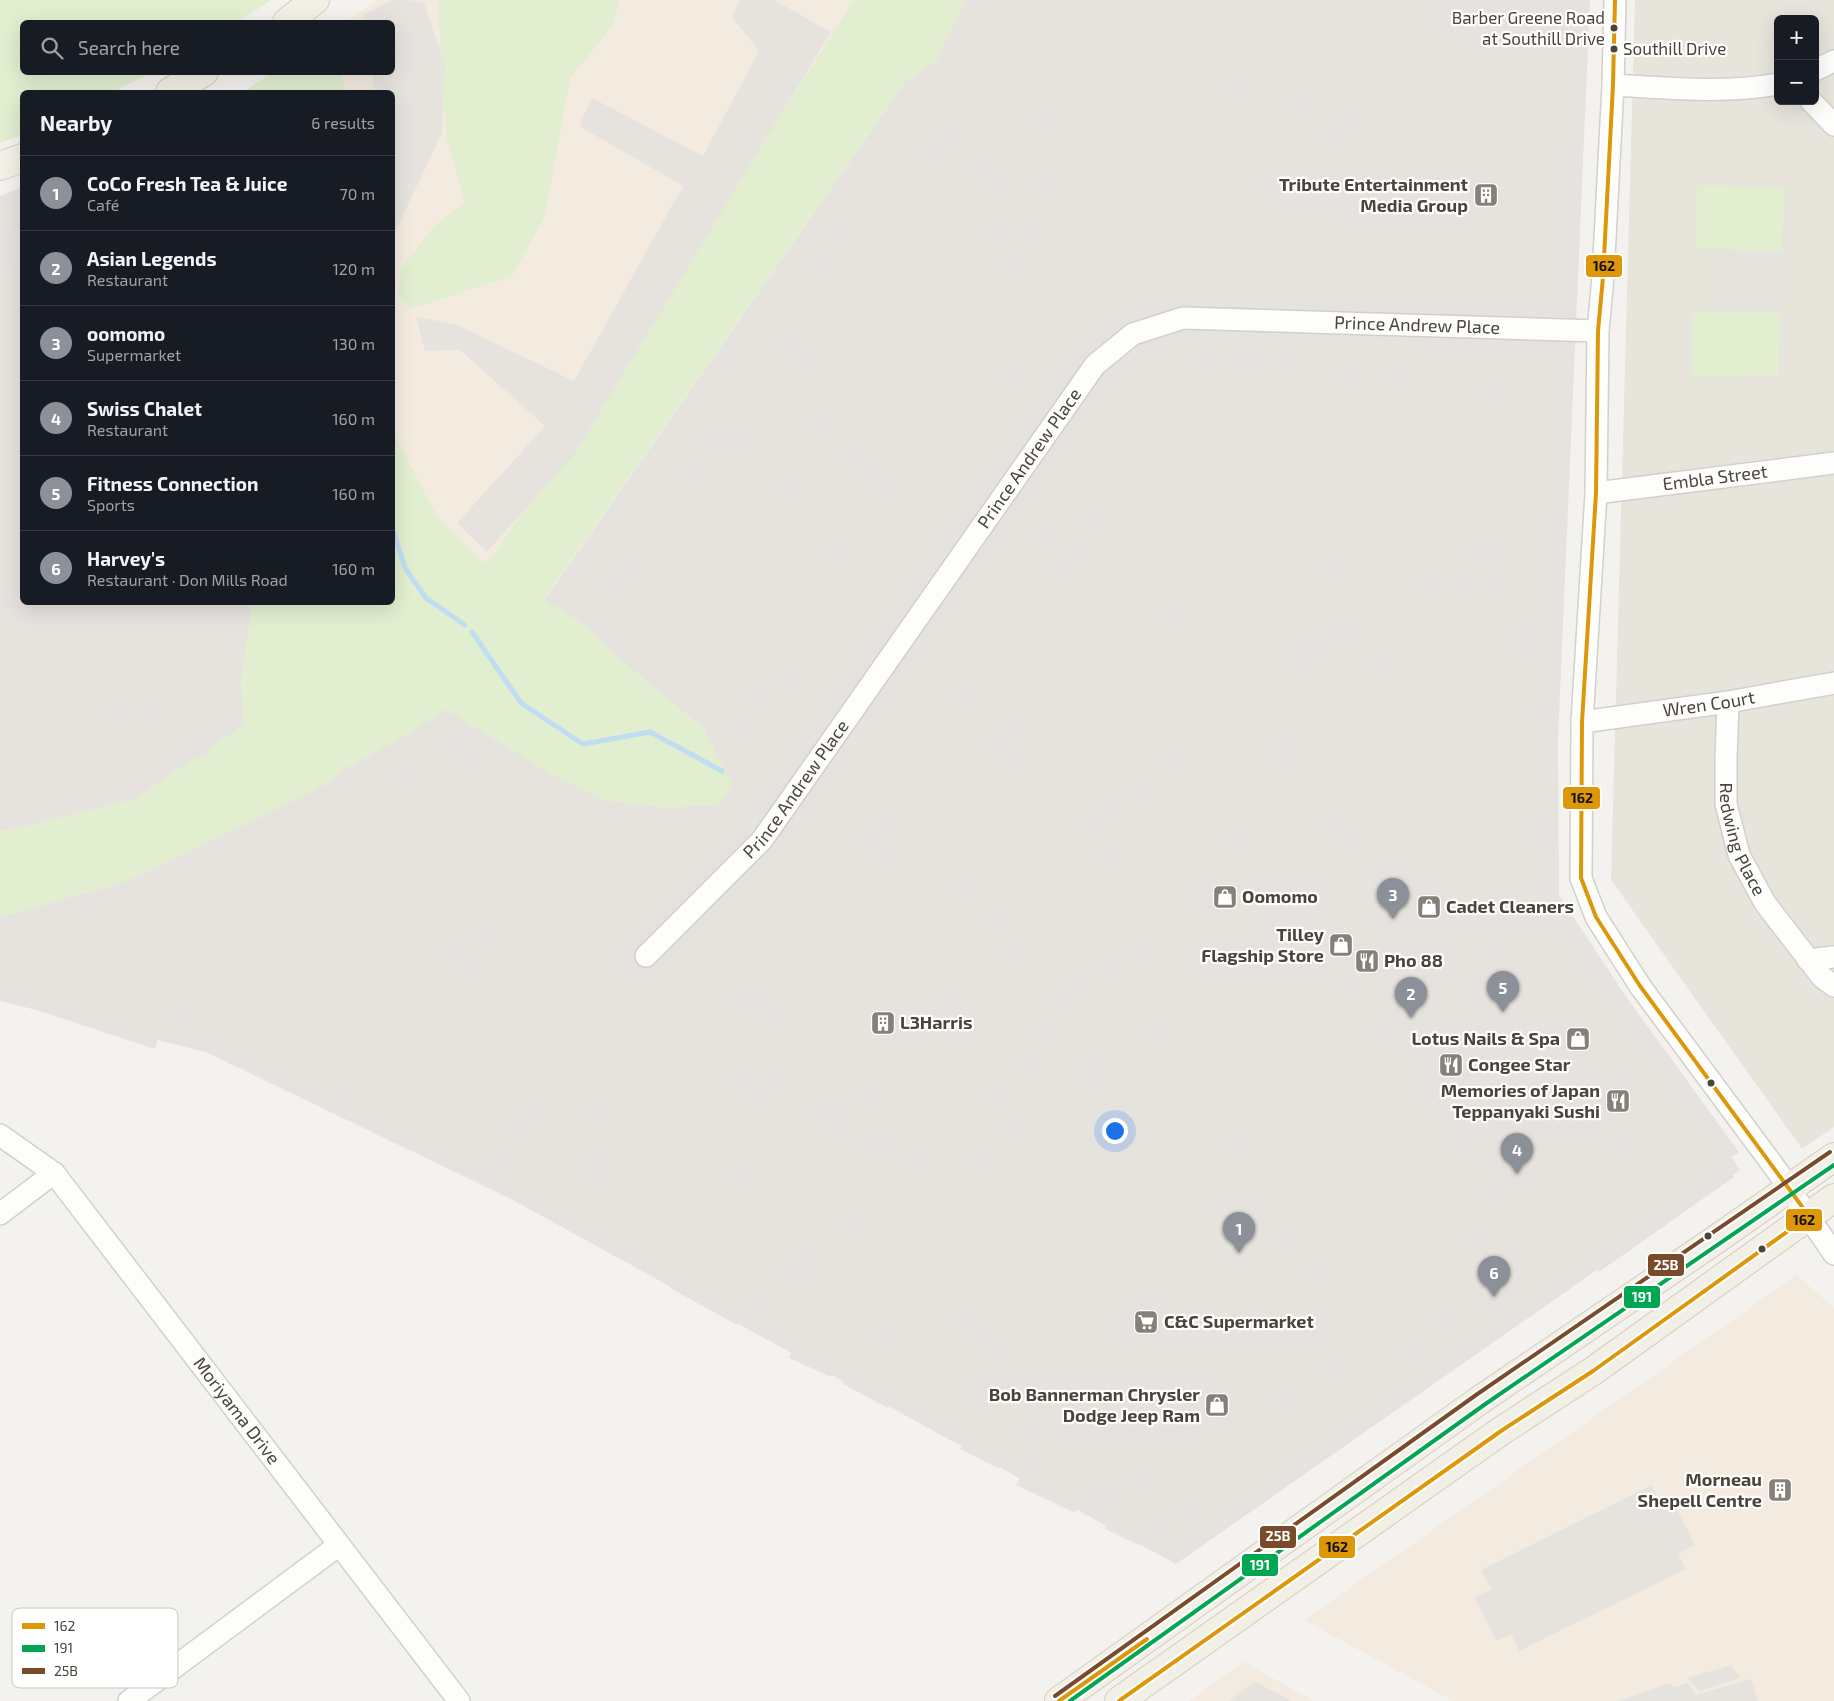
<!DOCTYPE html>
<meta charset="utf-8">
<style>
:root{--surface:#171b24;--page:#242831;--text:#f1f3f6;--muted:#9ea1a6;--line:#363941;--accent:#8c9099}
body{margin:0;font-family:"Exo 2",sans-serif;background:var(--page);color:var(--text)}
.controls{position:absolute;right:15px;top:15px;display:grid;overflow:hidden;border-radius:8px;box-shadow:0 5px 20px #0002}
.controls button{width:45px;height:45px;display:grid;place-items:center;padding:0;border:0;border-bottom:1px solid var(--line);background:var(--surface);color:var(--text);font:25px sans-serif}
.you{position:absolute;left:1114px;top:1130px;width:18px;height:18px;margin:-12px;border:4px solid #fff;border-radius:50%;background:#1a73e8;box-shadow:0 0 0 8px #1a73e833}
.badge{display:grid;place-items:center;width:32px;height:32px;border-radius:50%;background:var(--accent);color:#fff;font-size:16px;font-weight:700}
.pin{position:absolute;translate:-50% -41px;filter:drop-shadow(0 1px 2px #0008)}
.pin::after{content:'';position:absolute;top:26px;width:18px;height:15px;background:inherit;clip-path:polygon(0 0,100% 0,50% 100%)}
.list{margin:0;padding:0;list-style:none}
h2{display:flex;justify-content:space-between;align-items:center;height:65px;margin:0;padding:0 20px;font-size:21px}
h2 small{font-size:16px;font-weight:400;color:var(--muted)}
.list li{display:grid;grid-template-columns:32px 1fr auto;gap:15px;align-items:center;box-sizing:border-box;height:75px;padding:0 20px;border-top:1px solid var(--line)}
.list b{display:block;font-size:19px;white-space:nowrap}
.list p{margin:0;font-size:16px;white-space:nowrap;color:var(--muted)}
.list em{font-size:16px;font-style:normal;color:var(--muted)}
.icon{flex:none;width:28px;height:28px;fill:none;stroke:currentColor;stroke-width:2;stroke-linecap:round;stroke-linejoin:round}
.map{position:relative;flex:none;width:1834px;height:1701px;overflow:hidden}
.search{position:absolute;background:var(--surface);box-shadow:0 5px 20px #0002;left:20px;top:20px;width:375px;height:55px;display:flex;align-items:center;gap:12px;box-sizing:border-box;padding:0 18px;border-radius:8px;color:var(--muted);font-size:19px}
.panel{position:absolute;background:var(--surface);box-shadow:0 5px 20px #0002;left:20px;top:90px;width:375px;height:515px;border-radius:8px}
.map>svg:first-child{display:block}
</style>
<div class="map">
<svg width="1834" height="1701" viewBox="0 0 1834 1701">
<rect width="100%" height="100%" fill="#f4f2ee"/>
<path fill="#e7e4dc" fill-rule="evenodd" d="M 1635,0 L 1834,0 L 1834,1127 L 1802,1149 L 1611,880 ZM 1778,19 L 1815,19 L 1815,101 L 1778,101 Z"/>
<path fill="#f3ebdf" d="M 376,0 L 853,0 L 839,24 L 494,555 L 483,563 L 437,516 L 409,462 L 393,433 L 392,92 L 345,92 L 342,73 L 392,72 L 392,22 L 346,22 Z
M 1797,1275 L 1834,1308 L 1834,1701 L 1453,1701 L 1304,1620 Z
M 1244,1662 L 1314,1701 L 1189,1701 Z"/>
<path fill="#e6e2de" d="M 965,0 L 1590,0 L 1558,739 L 1559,895 L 1740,1170 L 1176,1564 L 509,1198 L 206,1052 L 0,1001 L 0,917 L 124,882 L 310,793 L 442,712 L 547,596 L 905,82 L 936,61 Z
M 22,187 L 22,602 L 253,603 L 241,682 L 244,725 L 135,799 L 11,830 L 0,831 L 0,196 Z"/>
<path fill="#e1eecf" d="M 0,0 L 272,0 L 237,22 L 22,22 L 22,72 L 151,73 L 113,92 L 22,92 L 22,135 L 0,143 Z
M 441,0 L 620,0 L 612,26 L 570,78 L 545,216 L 512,276 L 410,309 L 398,294 L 401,269 L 435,225 L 465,202 L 446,136 L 438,4 Z
M 853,0 L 965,0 L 936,61 L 905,82 L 544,599 L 585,625 L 610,651 L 704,728 L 732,785 L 720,805 L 663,808 L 603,800 L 552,775 L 445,709 L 442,713 L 310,793 L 124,882 L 0,917 L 0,831 L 11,830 L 135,799 L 244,725 L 241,682 L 253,603 L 392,602 L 393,433 L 409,462 L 437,516 L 483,563 L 494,555 L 839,24 Z
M 272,73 L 342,73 L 345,92 L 243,92 Z
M 1697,185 L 1785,188 L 1781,251 L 1696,248 Z
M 1693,312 L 1780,312 L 1778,375 L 1692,377 Z"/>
<path fill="#e6e3df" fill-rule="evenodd" d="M 391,0 L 409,0 L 424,3 L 445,65 L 442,133 L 396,230 L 392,207 L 392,92 L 375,92 L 372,73 L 392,72 L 392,22 L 364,22 L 363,15 Z
M 740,0 L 774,0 L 831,32 L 574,455 L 487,552 L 457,523 L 545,426 L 460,350 L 425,351 L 416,317 L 455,324 L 574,381 L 683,186 L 579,126 L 592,98 L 703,156 L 759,51 L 732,17 Z
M 932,80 L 1243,80 L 1248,118 L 1047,109 L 1039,246 L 965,144 Z
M 908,84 L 1076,304 L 1005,383 L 1014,401 L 977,424 L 948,386 L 1050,305 L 934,150 L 834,226 L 845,247 L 803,280 L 842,344 L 805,375 L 792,298 L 806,241 L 880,118 Z
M 1396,86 L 1556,88 L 1556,128 L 1396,126 Z
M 1262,102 L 1347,104 L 1346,140 L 1280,139 L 1278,278 L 1259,277 Z
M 22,230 L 22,268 L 2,273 L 5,288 L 0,289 L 0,236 Z
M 1723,254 L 1780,255 L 1781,308 L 1723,307 Z
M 765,294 L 805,395 L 915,561 L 893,589 L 818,528 L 830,513 L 722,435 L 672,507 L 690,521 L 660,564 L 636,549 L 590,616 L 552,593 Z
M 1166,354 L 1308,358 L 1310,392 L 1281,391 L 1276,436 L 1269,436 L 1270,509 L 1265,513 L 1264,521 L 1266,526 L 1278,527 L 1277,568 L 1379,572 L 1380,601 L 1240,705 L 1058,469 L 1126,377 L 1144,363 Z
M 1339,368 L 1504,371 L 1504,399 L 1339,397 Z
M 847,403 L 938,525 L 922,537 L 830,415 Z
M 1046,496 L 1088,554 L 1071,566 L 1028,508 Z
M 1437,547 L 1495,549 L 1494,564 L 1437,563 Z
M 1426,581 L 1519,584 L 1519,600 L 1426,598 Z
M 1417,586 L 1424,597 L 1384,625 L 1376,614 Z
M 940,619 L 1081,810 L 1058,827 L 917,636 Z
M 1532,619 L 1553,649 L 1542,657 L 1520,627 Z
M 1359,625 L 1388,664 L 1279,746 L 1388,891 L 1316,945 L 1229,829 L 1140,896 L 1088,827 Z
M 775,667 L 809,690 L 771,749 L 736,726 Z
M 1539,678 L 1556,678 L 1553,755 L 1537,755 Z
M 200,704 L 209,754 L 122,779 L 115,717 Z
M 446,714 L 470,759 L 414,789 L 399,764 L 349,791 L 339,772 Z
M 600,798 L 649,875 L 638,882 L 589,805 Z
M 893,815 L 960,900 L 973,890 L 1042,983 L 1066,999 L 1155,935 L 1199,992 L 1114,1056 L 882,871 L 893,866 L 870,833 Z
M 1551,819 L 1550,851 L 1548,854 L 1550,859 L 1546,902 L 1581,948 L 1571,955 L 1588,977 L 1598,970 L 1604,980 L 1611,976 L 1739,1152 L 1724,1163 L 1734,1177 L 1599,1272 L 1590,1260 L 1550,1287 L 1501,1249 L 1476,1264 L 1487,1281 L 1465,1297 L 1461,1292 L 1448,1301 L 1454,1315 L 1429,1331 L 1421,1319 L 1412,1325 L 1426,1354 L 1408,1364 L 1418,1379 L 1216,1494 L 1209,1482 L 1201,1486 L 1209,1499 L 1163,1533 L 1154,1520 L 1151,1521 L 1139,1545 L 1105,1529 L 1119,1501 L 1110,1496 L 1101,1509 L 1082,1498 L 1075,1513 L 1016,1485 L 1025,1469 L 1021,1466 L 1028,1451 L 1019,1447 L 1012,1460 L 1005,1457 L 999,1469 L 960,1449 L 974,1423 L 974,1416 L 956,1388 L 949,1392 L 934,1369 L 895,1395 L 888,1408 L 843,1384 L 850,1371 L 836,1365 L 831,1377 L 789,1358 L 796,1342 L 770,1308 L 894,1221 L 979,1339 L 958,1354 L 955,1358 L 957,1363 L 960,1366 L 964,1365 L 984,1351 L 1046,1443 L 1072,1425 L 1090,1450 L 1118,1434 L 1157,1489 L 1340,1363 L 1354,1360 L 1351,1350 L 1329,1361 L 1305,1327 L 1337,1303 L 1324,1283 L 1227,1150 L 988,1320 L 1008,1352 L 996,1361 L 905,1234 L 916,1226 L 907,1213 L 1225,984 L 1215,970 L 1289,916 L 1325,976 L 1337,969 L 1518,1219 L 1507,1230 L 1515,1235 L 1524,1234 L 1531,1230 L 1532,1227 L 1523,1214 L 1654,1123 L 1661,1135 L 1674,1126 L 1676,1123 L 1675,1119 L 1671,1118 L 1662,1125 L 1577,1000 L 1551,1018 L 1457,888 L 1471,877 L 1460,859 L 1512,820 L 1538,827 ZM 1357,1058 L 1360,1063 L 1342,1076 L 1338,1071 ZM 1327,1088 L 1330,1094 L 1287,1125 L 1283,1120 ZM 1263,1125 L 1267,1131 L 1237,1153 L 1233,1147 ZM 1437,1169 L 1442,1175 L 1441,1178 L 1419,1190 L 1417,1183 ZM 1388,1204 L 1393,1205 L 1397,1210 L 1384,1216 L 1381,1210 ZM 1365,1222 L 1368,1222 L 1371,1229 L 1350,1244 L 1348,1244 L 1344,1239 L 1345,1236 ZM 1484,1234 L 1487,1235 L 1487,1238 L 1468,1253 L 1465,1253 L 1464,1249 ZM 1546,1239 L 1560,1261 L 1559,1264 L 1556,1264 L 1536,1247 L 1536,1245 ZM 1336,1249 L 1336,1253 L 1321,1265 L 1317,1265 L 1317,1262 ZM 902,1324 L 914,1341 L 894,1354 L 883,1337 ZM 1379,1331 L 1387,1343 L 1397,1338 L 1400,1344 L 1389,1349 L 1382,1348 L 1372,1343 L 1370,1338 Z
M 179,867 L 203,911 L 143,946 L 184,1021 L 159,1035 L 155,1049 L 0,998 L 0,922 L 117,890 Z
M 806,896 L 892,939 L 885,953 L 799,909 Z
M 448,934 L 456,947 L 378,994 L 370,981 Z
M 493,940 L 500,953 L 473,968 L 466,955 Z
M 974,969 L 1101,1065 L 1009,1134 L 985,1122 L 1030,1057 L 952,1001 Z
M 749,995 L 835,1059 L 832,1065 L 935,1142 L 916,1168 L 726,1026 Z
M 744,1050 L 906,1168 L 863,1222 L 737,1325 L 670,1288 L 785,1114 L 724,1075 Z
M 346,1081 L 362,1112 L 351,1118 L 334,1088 Z
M 558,1084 L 568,1091 L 494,1190 L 484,1182 Z
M 604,1106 L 635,1128 L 591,1190 L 560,1168 Z
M 1652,1485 L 1660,1502 L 1671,1497 L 1695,1545 L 1678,1554 L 1686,1569 L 1519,1651 L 1511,1634 L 1496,1641 L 1475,1598 L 1491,1589 L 1481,1570 Z
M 1731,1665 L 1741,1677 L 1699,1691 L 1687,1678 Z
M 1751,1679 L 1758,1701 L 1618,1701 L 1670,1683 L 1673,1687 L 1689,1683 L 1695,1695 Z
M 1254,1681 L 1292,1701 L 1230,1701 Z"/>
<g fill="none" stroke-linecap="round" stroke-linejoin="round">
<path stroke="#c0ddf1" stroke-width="5" d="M 392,527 L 405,568 L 426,598 L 465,625
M 472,632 L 521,703 L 583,744 L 650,732 L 722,771"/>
<defs>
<g id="minor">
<path d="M 1615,0 L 1613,85 L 1603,277 L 1598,331 L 1596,493 L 1582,722 L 1581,878 L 1596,917 L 1640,986 L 1778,1172 L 1834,1254"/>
<path d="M 1815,70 L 1834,61"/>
<path d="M 1613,85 C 1668,88 1723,94 1778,84"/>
<path d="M 1811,101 L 1834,125"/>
<path id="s1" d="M 1596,493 L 1834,463"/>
<path id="s2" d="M 1728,702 L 1726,759 L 1726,804 L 1739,855 L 1765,903 L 1822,977 L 1834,986"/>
<path id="s3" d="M 1582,722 L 1728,702 L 1834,683"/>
<path id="s4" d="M 646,956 L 762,840 L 1095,365 L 1133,334 L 1183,318 L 1598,331"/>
<path d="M 1808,960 L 1834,957"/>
<path id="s5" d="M 0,1135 L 54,1173 L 459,1701"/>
<path d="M 0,1214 L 54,1173"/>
<path d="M 129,1701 L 339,1545"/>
</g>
<path id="major" d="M 287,22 L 315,0
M 170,92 L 204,72
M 0,166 L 22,158
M 1059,1701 L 1480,1400 L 1708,1245 L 1834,1157
M 1119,1701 L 1501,1431 L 1593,1371 L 1834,1198"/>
</defs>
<use href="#minor" stroke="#d2d0cb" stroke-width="24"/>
<use href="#major" stroke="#d6cebb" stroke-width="30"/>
<use href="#minor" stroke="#fdfdfc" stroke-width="21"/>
<use href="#major" stroke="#f2efe6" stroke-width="28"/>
<defs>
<path id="bus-1" d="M 1059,1701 L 1147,1639
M 1119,1701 L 1501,1431 L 1593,1371 L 1809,1216 L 1640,986 L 1596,917 L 1581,878 L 1582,722 L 1596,493 L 1598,331 L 1603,277 L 1613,85 L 1615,0"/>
<path id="bus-2" d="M 1070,1701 L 1484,1405 L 1834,1165"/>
<path id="bus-3" d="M 1055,1696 L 1476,1395 L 1830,1152"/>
</defs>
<use href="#bus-1" stroke="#fff" stroke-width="8"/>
<use href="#bus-2" stroke="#fff" stroke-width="8"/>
<use href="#bus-3" stroke="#fff" stroke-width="8"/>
<use href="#bus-1" stroke="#dd9709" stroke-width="4"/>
<use href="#bus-2" stroke="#00a651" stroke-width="4"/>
<use href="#bus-3" stroke="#7a4b2a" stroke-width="4"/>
</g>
<defs>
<symbol id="building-square" viewBox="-11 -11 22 22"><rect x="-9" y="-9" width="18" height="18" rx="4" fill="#868178" stroke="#fff"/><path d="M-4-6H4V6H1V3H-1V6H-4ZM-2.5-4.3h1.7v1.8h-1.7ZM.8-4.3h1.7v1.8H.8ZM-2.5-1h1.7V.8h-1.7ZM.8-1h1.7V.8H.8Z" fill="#fff"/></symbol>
<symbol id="shop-square" viewBox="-11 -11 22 22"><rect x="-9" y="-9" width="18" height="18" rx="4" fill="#868178" stroke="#fff"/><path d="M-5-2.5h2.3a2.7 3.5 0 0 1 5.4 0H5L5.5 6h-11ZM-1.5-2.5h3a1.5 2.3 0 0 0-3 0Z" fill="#fff"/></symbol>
<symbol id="restaurant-square" viewBox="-11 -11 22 22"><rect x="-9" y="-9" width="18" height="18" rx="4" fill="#868178" stroke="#fff"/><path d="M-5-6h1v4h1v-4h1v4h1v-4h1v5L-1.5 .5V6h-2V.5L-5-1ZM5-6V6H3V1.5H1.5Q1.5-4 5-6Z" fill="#fff"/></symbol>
<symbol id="supermarket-square" viewBox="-11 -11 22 22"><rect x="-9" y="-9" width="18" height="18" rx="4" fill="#868178" stroke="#fff"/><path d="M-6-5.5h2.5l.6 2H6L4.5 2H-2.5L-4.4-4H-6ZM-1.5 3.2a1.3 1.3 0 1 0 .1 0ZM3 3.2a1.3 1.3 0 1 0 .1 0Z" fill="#fff"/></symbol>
</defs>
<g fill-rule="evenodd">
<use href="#building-square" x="1472" y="181" width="28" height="28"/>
<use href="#shop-square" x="1211" y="883" width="28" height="28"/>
<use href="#shop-square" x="1415" y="893" width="28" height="28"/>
<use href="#shop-square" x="1327" y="931" width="28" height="28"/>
<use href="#restaurant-square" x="1353" y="947" width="28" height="28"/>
<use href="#building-square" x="869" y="1009" width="28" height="28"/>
<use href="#shop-square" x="1564" y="1025" width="28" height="28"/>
<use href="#restaurant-square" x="1437" y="1051" width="28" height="28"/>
<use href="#restaurant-square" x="1604" y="1087" width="28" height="28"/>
<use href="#supermarket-square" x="1132" y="1308" width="28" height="28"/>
<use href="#shop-square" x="1203" y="1391" width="28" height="28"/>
<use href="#building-square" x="1766" y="1476" width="28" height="28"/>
</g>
<g fill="#4b4439" stroke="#fff" stroke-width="2">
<circle cx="1614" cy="28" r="4.5"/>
<circle cx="1614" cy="49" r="4.5"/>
<circle cx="1711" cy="1083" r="4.5"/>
<circle cx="1708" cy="1236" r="4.5"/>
<circle cx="1762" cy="1249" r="4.5"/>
</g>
<g text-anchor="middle" stroke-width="4.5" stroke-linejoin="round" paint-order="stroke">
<g font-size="17" fill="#4b4439" stroke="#fff" text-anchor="end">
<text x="1605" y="24">Barber Greene Road<tspan x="1605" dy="21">at Southill Drive</tspan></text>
<text x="1623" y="55" text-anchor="start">Southill Drive</text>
</g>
<g font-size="18" font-weight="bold" fill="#4b4439" stroke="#fff" text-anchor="end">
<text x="1468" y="191">Tribute Entertainment<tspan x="1468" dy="21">Media Group</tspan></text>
<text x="1242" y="903" text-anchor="start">Oomomo</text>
<text x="1446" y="913" text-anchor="start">Cadet Cleaners</text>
<text x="1324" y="941">Tilley<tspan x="1324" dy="21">Flagship Store</tspan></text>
<text x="1384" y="967" text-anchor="start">Pho 88</text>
<text x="900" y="1029" text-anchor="start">L3Harris</text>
<text x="1560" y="1045">Lotus Nails &amp; Spa</text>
<text x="1468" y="1071" text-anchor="start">Congee Star</text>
<text x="1600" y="1097">Memories of Japan<tspan x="1600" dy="21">Teppanyaki Sushi</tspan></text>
<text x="1164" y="1328" text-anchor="start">C&amp;C Supermarket</text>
<text x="1200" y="1401">Bob Bannerman Chrysler<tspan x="1200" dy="21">Dodge Jeep Ram</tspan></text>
<text x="1762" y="1486">Morneau<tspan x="1762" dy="21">Shepell Centre</tspan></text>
</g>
<g font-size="18" fill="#4b4439" stroke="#fff">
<text dy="6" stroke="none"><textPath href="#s4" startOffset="1080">Prince Andrew Place</textPath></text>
<text dy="6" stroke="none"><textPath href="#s4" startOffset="630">Prince Andrew Place</textPath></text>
<text dy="6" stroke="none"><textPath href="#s1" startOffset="120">Embla Street</textPath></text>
<text dy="6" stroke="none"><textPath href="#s3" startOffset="128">Wren Court</textPath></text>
<text dy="6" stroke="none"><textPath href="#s4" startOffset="225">Prince Andrew Place</textPath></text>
<text dy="6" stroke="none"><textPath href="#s2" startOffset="140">Redwing Place</textPath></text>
<text dy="6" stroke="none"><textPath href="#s5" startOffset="366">Moriyama Drive</textPath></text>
</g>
</g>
<rect x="12" y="1608" width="166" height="80" rx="8" fill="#fff" stroke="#c9c7c4" stroke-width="1"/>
<rect x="22" y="1623" width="23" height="6" fill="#dd9709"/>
<rect x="22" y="1645" width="23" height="7" fill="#00a651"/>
<rect x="22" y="1668" width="23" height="6" fill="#7a4b2a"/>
<g font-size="14" fill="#4b4439">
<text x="54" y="1631">162</text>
<text x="54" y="1653">191</text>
<text x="54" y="1676">25B</text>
</g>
<g stroke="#fff" stroke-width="2">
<rect x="1585" y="254" width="38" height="24" rx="5" fill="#dd9709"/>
<rect x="1562" y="786" width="39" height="24" rx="5" fill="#dd9709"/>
<rect x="1785" y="1208" width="38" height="24" rx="5" fill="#dd9709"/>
<rect x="1647" y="1253" width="38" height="24" rx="5" fill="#7a4b2a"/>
<rect x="1623" y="1285" width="38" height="24" rx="5" fill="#00a651"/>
<rect x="1259" y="1525" width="38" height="24" rx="5" fill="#7a4b2a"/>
<rect x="1318" y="1535" width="38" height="24" rx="5" fill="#dd9709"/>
<rect x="1241" y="1553" width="38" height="24" rx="5" fill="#00a651"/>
</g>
<g font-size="14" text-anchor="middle" font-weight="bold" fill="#fff">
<text x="1666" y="1270">25B</text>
<text x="1642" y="1302">191</text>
<text x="1278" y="1541">25B</text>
<text x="1260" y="1570">191</text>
</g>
<g font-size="14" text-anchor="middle" font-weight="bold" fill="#111">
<text x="1604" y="271">162</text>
<text x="1582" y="803">162</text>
<text x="1804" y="1225">162</text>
<text x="1337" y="1552">162</text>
</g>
</svg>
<div class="controls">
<button>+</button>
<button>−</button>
</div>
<div class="you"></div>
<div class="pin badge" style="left:1239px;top:1253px">1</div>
<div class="pin badge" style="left:1411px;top:1018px">2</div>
<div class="pin badge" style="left:1393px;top:919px">3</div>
<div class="pin badge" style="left:1517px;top:1174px">4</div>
<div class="pin badge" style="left:1503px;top:1012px">5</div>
<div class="pin badge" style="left:1494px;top:1297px">6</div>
<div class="search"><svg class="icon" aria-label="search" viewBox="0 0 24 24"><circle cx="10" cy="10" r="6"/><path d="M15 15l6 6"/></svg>Search here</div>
<section class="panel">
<h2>Nearby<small>6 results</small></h2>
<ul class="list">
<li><span class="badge">1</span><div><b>CoCo Fresh Tea &amp; Juice</b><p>Café</p></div><em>70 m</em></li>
<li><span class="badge">2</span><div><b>Asian Legends</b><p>Restaurant</p></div><em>120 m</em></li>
<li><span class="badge">3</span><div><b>oomomo</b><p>Supermarket</p></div><em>130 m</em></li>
<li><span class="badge">4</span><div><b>Swiss Chalet</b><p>Restaurant</p></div><em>160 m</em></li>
<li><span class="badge">5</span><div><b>Fitness Connection</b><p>Sports</p></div><em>160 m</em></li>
<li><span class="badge">6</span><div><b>Harvey's</b><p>Restaurant · Don Mills Road</p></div><em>160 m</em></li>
</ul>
</section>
</div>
